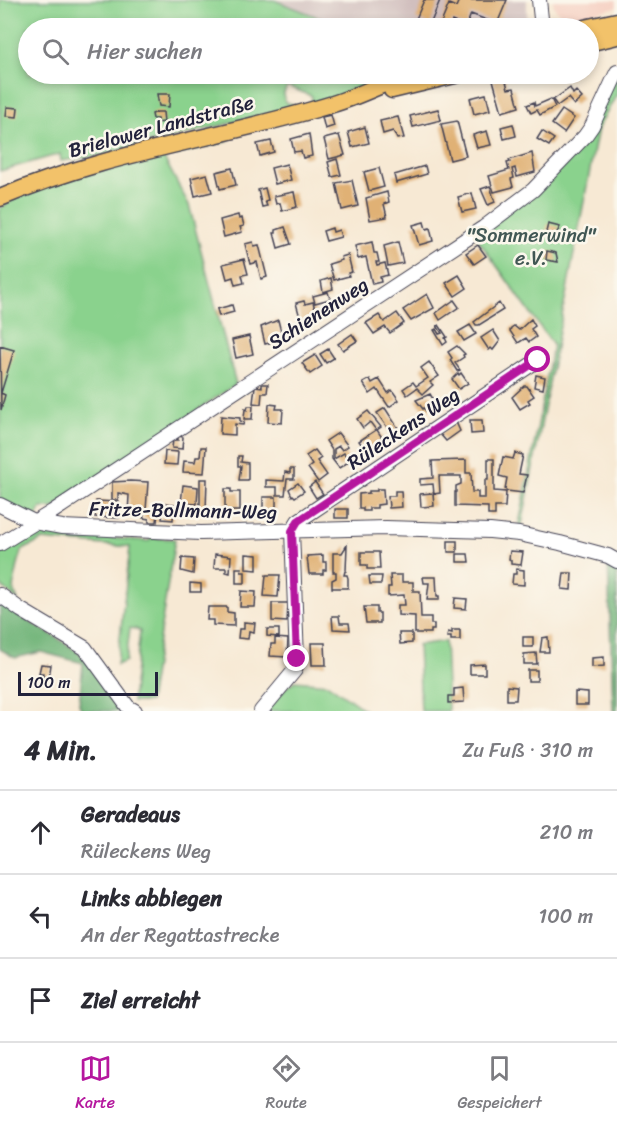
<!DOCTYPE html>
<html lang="de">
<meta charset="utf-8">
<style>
:root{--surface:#fff;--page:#f7f7f7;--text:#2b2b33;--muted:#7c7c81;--line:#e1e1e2;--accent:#b5179e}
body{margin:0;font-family:Sriracha,sans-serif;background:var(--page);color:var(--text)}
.scale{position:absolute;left:18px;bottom:15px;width:140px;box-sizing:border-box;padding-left:6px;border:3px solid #22223b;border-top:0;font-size:16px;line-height:21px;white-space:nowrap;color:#22223b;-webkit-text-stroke:4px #fbf7ec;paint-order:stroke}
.stop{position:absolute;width:18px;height:18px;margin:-14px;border:4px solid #b5179e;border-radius:50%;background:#fff}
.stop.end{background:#b5179e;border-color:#fff;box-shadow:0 2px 6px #0008}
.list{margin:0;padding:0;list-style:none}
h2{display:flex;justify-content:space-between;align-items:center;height:78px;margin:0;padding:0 24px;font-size:26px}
h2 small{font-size:20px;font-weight:400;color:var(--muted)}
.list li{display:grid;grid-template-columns:39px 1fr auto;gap:18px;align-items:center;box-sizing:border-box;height:84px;padding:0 24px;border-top:2px solid var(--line)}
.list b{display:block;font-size:22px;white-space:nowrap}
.list p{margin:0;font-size:20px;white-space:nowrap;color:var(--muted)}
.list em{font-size:20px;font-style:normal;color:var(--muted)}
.icon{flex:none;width:33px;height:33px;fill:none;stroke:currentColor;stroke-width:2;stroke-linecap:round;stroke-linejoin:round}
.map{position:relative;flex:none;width:617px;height:711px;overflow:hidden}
.search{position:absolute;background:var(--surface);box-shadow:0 3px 9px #0003;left:18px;right:18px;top:18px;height:66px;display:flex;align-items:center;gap:15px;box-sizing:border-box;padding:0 21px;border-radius:33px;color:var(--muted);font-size:22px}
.sheet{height:330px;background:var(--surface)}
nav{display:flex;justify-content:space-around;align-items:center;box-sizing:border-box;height:84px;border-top:2px solid var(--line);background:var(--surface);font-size:16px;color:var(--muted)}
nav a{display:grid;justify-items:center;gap:3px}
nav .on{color:var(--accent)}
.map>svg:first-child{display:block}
</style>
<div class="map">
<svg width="617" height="711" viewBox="0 0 617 711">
<rect width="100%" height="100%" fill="#fbf7ec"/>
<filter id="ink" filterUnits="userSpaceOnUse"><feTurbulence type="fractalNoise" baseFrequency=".0167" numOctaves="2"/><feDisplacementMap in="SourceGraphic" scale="12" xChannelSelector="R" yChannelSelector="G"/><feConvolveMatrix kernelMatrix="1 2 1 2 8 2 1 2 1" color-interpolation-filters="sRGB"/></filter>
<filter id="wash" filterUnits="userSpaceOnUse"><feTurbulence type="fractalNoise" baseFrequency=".008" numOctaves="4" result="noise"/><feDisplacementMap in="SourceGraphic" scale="24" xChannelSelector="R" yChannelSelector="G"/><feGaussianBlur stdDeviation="1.35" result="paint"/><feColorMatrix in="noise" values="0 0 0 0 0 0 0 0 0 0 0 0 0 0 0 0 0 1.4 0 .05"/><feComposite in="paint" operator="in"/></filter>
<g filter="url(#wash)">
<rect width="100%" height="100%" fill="#f7e9d4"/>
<path fill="#f6d2c4" d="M 553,0 L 617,0 L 617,7 L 565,20 L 554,7 Z"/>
<path fill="#d1bfbe" d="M 274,0 L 527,0 L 527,25 L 525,28 L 346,28 Z"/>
<path fill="#8ad28d" stroke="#567a64" stroke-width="1.5" d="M 0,0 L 274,0 L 346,28 L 28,28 L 28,74 L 389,74 L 364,89 L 311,104 L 312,96 L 287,86 L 283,95 L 285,102 L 296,105 L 292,108 L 97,156 L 61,161 L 60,154 L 0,171 Z
M 617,67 L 617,94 L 598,128 L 521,530 L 518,530 L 553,345 L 477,238 L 576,149 Z
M 224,139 L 228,141 L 164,158 L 189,205 L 236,384 L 54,508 L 41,508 L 36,520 L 0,501 L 0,208 L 20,195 L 71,176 Z
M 45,533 L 149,541 L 151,538 L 175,539 L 149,702 L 132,702 L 140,631 L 136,629 L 130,628 L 126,661 L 117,665 L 130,547 L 42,540 L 21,551 L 13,588 L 18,601 L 0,585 L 0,552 L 26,535 Z
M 445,641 L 448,711 L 421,711 L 418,645 Z
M 295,681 L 328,684 L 366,711 L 266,711 L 284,689 Z"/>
<path fill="#6fb478" stroke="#486b5a" stroke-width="1.5" d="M 608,560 L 617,565 L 617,711 L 613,711 Z
M 0,602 C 22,621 52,632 75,650 C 96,665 110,690 126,711 L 82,711 L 79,704 L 83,663 L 41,652 L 15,658 L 0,649 Z"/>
<g id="blocks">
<path fill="#e0b174" d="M 424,0 L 440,0 L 430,25 L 416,19 Z
M 459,0 L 507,0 L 497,24 L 471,14 L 466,27 L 452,21 L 450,28 L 439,28 L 449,4 L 456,7 Z
M 505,77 L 508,89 L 514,88 L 519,107 L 502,112 L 493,80 Z
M 570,88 L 573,94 L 576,91 L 582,98 L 574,105 L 568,98 L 557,106 L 553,100 Z
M 157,94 L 170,94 L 169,107 L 159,106 Z
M 486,94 L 490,110 L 474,114 L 470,98 Z
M 551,99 L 555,107 L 540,115 L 537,110 L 531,113 L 527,105 L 534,102 L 535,106 Z
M 7,107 L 18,108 L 17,117 L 6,116 Z
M 438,109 L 441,120 L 413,127 L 410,116 Z
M 562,110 L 574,118 L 564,133 L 552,124 Z
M 157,112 L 163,112 L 164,122 L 157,123 L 157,119 L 153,119 L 152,114 Z
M 331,115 L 334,126 L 325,129 L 322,117 Z
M 398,117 L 404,138 L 397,139 L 393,131 L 383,134 L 380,121 Z
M 457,121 L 466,156 L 450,160 L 441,124 Z
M 513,124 L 516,136 L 504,139 L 501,127 Z
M 365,127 L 369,143 L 352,147 L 348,132 Z
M 487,131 L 491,145 L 477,148 L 473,135 Z
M 542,131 L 554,139 L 549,146 L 537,139 Z
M 309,134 L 312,156 L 303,158 L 301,151 L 294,152 L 291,139 Z
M 339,135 L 345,155 L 329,159 L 324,139 Z
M 271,141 L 274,152 L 260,156 L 257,144 Z
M 532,153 L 535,172 L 517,177 L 515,168 L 512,169 L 514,178 L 511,179 L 513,187 L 494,192 L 489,176 L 509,170 L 507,163 L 510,162 L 509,160 Z
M 337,159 L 341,175 L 332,177 L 328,162 Z
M 287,164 L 291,180 L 275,184 L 271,168 Z
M 425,166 L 427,174 L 396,183 L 394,175 Z
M 232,168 L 236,185 L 220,189 L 216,172 Z
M 379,168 L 384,187 L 369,191 L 364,172 Z
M 207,174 L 212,192 L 195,196 L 191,178 Z
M 352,180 L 358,206 L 342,210 L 336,183 Z
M 490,186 L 495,202 L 488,205 L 481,189 Z
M 265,188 L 268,200 L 265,201 L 267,206 L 262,207 L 258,190 Z
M 294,192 L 297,207 L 282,211 L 280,203 L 276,204 L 274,196 Z
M 387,192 L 389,202 L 384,204 L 387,217 L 370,220 L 366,198 Z
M 472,193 L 476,209 L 462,212 L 458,197 Z
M 238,215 L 239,219 L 242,218 L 244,226 L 240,227 L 242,232 L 224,237 L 220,220 Z
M 424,222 L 426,229 L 430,228 L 433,241 L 419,245 L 413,225 Z
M 548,224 L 560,227 L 555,236 L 546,232 Z
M 285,227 L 291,244 L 278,248 L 274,233 L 276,233 L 276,230 Z
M 332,228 L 333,232 L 339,230 L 341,237 L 326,241 L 323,231 Z
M 253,242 L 254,246 L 259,245 L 267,277 L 261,279 L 257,262 L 250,264 L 245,244 Z
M 372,242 L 374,253 L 377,253 L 379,262 L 376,262 L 377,265 L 385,263 L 388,275 L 380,277 L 381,282 L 372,284 L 366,257 L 358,259 L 355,246 Z
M 398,242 L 403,263 L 388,266 L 384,246 Z
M 478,245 L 486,256 L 474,264 L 466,253 Z
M 547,251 L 556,253 L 558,262 L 546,260 Z
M 348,255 L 352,272 L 348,273 L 349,276 L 334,280 L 329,264 L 342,260 L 341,257 Z
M 244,259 L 248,274 L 242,275 L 244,283 L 235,285 L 233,277 L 227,279 L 223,264 Z
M 459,275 L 467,288 L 455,296 L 446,283 Z
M 331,278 L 333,289 L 323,292 L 321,281 Z
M 328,292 L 330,299 L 315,303 L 313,296 Z
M 427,294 L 434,308 L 411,321 L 403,310 Z
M 454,300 L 459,307 L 440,320 L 436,313 Z
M 304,301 L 305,304 L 313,302 L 317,316 L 301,321 L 296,303 Z
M 499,303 L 503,310 L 479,325 L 476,325 L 474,322 Z
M 232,305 L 234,312 L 219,316 L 217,309 Z
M 397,313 L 404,323 L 390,333 L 385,327 L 374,334 L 366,323 L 379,315 L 384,322 Z
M 531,319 L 535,326 L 531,329 L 536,337 L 529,342 L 526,338 L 518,343 L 510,331 L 511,328 L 514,326 L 519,330 Z
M 278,320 L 282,336 L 272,338 L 273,342 L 265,344 L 261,327 Z
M 439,325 L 447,337 L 445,338 L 447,342 L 443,345 L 434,330 L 436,329 L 439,334 L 442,333 L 437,326 Z
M 470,325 L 476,334 L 464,341 L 458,332 Z
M 493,330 L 500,341 L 493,350 L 491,348 L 489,350 L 481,338 Z
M 352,334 L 357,341 L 343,350 L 338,344 Z
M 249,336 L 253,354 L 236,358 L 232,340 Z
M 0,346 L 14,350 L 1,393 L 5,395 L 1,410 Z
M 457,346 L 465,354 L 463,355 L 464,357 L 455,363 L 460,370 L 457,371 L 450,360 L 452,358 L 448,352 Z
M 328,349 L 334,358 L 326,363 L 320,354 Z
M 315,355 L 322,366 L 310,374 L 302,363 Z
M 429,362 L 439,376 L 430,382 L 433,385 L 423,394 L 417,388 L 407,395 L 403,389 L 413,382 L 416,386 L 428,378 L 421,368 Z
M 458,373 L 459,375 L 461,373 L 468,383 L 459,389 L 452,379 Z
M 536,375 L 545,377 L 543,389 L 534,387 Z
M 370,379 L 372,383 L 379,379 L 388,393 L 392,390 L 399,400 L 389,407 L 377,389 L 370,394 L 363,383 Z
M 262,384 L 268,384 L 267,393 L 262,393 L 261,404 L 253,403 L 255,386 L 262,387 Z
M 524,386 L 527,386 L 534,396 L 528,400 L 530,403 L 520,409 L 512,397 Z
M 430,394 L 436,404 L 426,411 L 424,408 L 423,409 L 416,400 Z
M 269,404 L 277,405 L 276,409 L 283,409 L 282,423 L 268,422 Z
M 248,406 L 253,406 L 252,419 L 244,419 L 245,409 L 247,410 Z
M 385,408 L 398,428 L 391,433 L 377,413 Z
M 368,411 L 381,427 L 377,430 L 383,439 L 366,451 L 359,441 L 376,430 L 370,422 L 363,428 L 357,419 Z
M 221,416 L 240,418 L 240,421 L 244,422 L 243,425 L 235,424 L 235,435 L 220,434 Z
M 470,420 L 482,420 L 483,433 L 471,434 Z
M 456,422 L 460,431 L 446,441 L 440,434 Z
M 338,433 L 348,446 L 342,450 L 339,446 L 334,449 L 334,459 L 344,453 L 350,461 L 339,468 L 332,459 L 332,450 L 326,441 Z
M 178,436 L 183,437 L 182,449 L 172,448 L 173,440 L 178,440 Z
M 201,447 L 206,447 L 204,473 L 183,472 L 184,461 L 195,462 L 196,457 L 200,457 Z
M 315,450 L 321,458 L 317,461 L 327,475 L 318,482 L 308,468 L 312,465 L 306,456 Z
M 165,451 L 178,452 L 177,465 L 164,464 Z
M 515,453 L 523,455 L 519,474 L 527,475 L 523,493 L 507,491 L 505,489 L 507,478 L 499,476 L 503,457 L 513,459 Z
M 238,456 L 242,456 L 241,462 L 248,463 L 248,480 L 239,480 L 241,466 L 238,466 Z
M 488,459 L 494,459 L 494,491 L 506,492 L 505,507 L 495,507 L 495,515 L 488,515 L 488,507 L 455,506 L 455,492 L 456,492 L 456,486 L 461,484 L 461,476 L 439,476 L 440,493 L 434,494 L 433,484 L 420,485 L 420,479 L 433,478 L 432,461 L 466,460 L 466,473 L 471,473 L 472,492 L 478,492 L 478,498 L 485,498 L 485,480 L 488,480 Z
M 290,469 L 294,469 L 294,479 L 287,479 L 285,495 L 277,495 L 277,487 L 266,487 L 266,480 L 284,481 L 285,472 L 290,473 Z
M 200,479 L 207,479 L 206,510 L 200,510 Z
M 130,481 L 148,482 L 146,510 L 158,511 L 157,522 L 149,522 L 149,519 L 143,518 L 144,515 L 128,514 L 129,495 L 118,493 L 118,500 L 112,500 L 112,482 Z
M 315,482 L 323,494 L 316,498 L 309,487 Z
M 298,483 L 304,491 L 295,497 L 293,495 L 292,496 L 289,489 Z
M 183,485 L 198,487 L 197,504 L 181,503 Z
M 225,489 L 231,489 L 231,492 L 240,492 L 240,511 L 225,511 Z
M 377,489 L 383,489 L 384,504 L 377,505 L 377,508 L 369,508 L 369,511 L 363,511 L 363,508 L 359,508 L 359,494 L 369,493 L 369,491 L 377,491 Z
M 395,491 L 401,491 L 402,507 L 389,508 L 388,496 L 395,496 Z
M 433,493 L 434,506 L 421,507 L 420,494 Z
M 263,497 L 276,497 L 276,510 L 263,509 Z
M 96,501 L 119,502 L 119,518 L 95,517 Z
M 163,503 L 174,504 L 173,520 L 162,519 Z
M 335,509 L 348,509 L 348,518 L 335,518 Z
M 448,541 L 457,541 L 457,552 L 448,552 Z
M 347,545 L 346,571 L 345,571 L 344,575 L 347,575 L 348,578 L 348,588 L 332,588 L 332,580 L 336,578 L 336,572 L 333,572 L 333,553 L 342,553 Z
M 510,551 L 523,552 L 521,565 L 511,564 L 511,560 L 509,559 Z
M 361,552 L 379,552 L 380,569 L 367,569 L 367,565 L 361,565 Z
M 215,554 L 231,556 L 230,573 L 226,572 L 226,568 L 214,568 Z
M 246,554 L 257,555 L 257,570 L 246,569 Z
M 457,554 L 468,554 L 469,562 L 457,562 Z
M 323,555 L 323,562 L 326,562 L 326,570 L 323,570 L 323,574 L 309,574 L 307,556 Z
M 182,558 L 194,559 L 193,574 L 181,571 Z
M 236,568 L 242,568 L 241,572 L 245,572 L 245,583 L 236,583 Z
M 516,569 L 524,570 L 524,585 L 512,584 L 513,574 L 516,574 Z
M 564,573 L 572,573 L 571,590 L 562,589 Z
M 266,575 L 280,575 L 278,597 L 264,596 Z
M 390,575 L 402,575 L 402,582 L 413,582 L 413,591 L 420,591 L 421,617 L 431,617 L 431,624 L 434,624 L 434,630 L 431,630 L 431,633 L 415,633 L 415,616 L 398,615 L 398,605 L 405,605 L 404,595 L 388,596 L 388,587 L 391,587 Z
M 369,576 L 382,576 L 381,584 L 370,584 Z
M 423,577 L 436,577 L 437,596 L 439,596 L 439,600 L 427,600 L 429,583 L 424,583 Z
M 190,583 L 201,584 L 201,592 L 190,592 Z
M 241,591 L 256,592 L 255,607 L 240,607 Z
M 455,598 L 467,599 L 466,609 L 454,608 Z
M 272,603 L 288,603 L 287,622 L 272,621 Z
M 208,607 L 227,607 L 227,612 L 234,613 L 234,626 L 213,625 L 213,620 L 207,620 Z
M 364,607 L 377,607 L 377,613 L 380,613 L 380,623 L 366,623 Z
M 332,616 L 339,616 L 340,623 L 349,623 L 350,630 L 333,629 Z
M 244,622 L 255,623 L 254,632 L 249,631 L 248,639 L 238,638 L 239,629 L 244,629 Z
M 267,629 L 279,629 L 279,637 L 267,636 Z
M 452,630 L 460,630 L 460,640 L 451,640 L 451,637 L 447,637 L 448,632 L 452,633 Z
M 399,633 L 412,633 L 412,643 L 400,644 Z
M 523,637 L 533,637 L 533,647 L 523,647 Z
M 548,637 L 549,652 L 540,652 L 542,638 Z
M 275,638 L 288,639 L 287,657 L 270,656 L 271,644 L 275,644 Z
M 311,643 L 325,643 L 326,665 L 312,665 Z
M 536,653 L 537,664 L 524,664 L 524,654 Z
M 604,657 L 604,666 L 592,667 L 592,658 Z
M 41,664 L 51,665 L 49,678 L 43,677 L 43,673 L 39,673 Z
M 485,664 L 485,674 L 470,674 L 470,665 Z
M 528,670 L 537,670 L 537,681 L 528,681 Z
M 507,686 L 517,687 L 516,700 L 507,700 Z
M 463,688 L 464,702 L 448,703 L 448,696 L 454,696 L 454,689 Z
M 575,692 L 588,693 L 588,705 L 575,705 Z"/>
</g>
</g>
<g filter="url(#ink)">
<use href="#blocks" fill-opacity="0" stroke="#424052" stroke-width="1.5"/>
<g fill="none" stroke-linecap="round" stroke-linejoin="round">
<defs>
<path id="minor" d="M 539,0 L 542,28
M 0,505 L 34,522 L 62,527 L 201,533 L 386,528 L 490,531 L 519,534 L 560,543 L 608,556 L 617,561
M 292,531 L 298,521 L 538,360
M 0,544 L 52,512 L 483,228 L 533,190 L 585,136 L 592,126 L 617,72
M 0,595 L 21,610 L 85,648 L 128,707 L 135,711
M 261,711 L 295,670 L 297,659 L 292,531"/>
<path id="major" d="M 584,28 L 617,21
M 588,43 L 617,36
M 392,90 L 459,74
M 0,198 C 107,152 222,138 333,104 C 359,96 384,83 409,74"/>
</defs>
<use href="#minor" stroke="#424052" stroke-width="16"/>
<use href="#major" stroke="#424052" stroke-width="19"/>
<use href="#minor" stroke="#fff" stroke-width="14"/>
<use href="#major" stroke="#f2c26a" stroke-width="16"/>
</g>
</g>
<g fill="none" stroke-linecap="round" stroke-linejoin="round" filter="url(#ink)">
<path stroke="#b5179e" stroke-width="8" d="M 297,659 L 292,531 L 298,521 L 538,360"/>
</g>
<g text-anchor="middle" stroke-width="5" stroke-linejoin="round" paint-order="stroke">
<g font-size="20" fill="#22223b" stroke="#fbf7ec">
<text transform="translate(161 126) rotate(-15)" y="7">Brielower Landstraße</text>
<text transform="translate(318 313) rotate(-33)" y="7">Schienenweg</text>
<text transform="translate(403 428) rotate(-34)" y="7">Rüleckens Weg</text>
<text transform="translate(183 510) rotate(1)" y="7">Fritze-Bollmann-Weg</text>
</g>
<g font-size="20" fill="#415754" stroke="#fbf7ec">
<text x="531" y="242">"Sommerwind"<tspan x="531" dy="23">e.V.</tspan></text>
</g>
</g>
</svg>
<div class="scale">100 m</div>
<div class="stop" style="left:538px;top:360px"></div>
<div class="stop end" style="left:297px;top:659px"></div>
<div class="search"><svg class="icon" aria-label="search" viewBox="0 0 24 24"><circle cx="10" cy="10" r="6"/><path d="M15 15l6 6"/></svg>Hier suchen</div>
</div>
<section class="sheet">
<h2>4 Min.<small>Zu Fuß · 310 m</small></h2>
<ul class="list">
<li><svg class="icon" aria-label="ahead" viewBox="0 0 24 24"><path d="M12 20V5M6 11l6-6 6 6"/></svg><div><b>Geradeaus</b><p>Rüleckens Weg</p></div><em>210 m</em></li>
<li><svg class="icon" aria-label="left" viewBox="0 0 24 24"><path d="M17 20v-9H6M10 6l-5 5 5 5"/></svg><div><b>Links abbiegen</b><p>An der Regattastrecke</p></div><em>100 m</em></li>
<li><svg class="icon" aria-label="arrive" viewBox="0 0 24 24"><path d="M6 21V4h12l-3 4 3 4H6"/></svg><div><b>Ziel erreicht</b></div></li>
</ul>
</section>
<nav>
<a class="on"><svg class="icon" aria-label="map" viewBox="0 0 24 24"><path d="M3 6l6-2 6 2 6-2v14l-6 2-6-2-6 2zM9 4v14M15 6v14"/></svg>Karte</a>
<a><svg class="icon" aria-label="directions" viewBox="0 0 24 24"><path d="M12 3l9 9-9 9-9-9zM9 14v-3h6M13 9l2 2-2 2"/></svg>Route</a>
<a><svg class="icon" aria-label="saved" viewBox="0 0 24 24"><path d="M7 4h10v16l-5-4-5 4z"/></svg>Gespeichert</a>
</nav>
